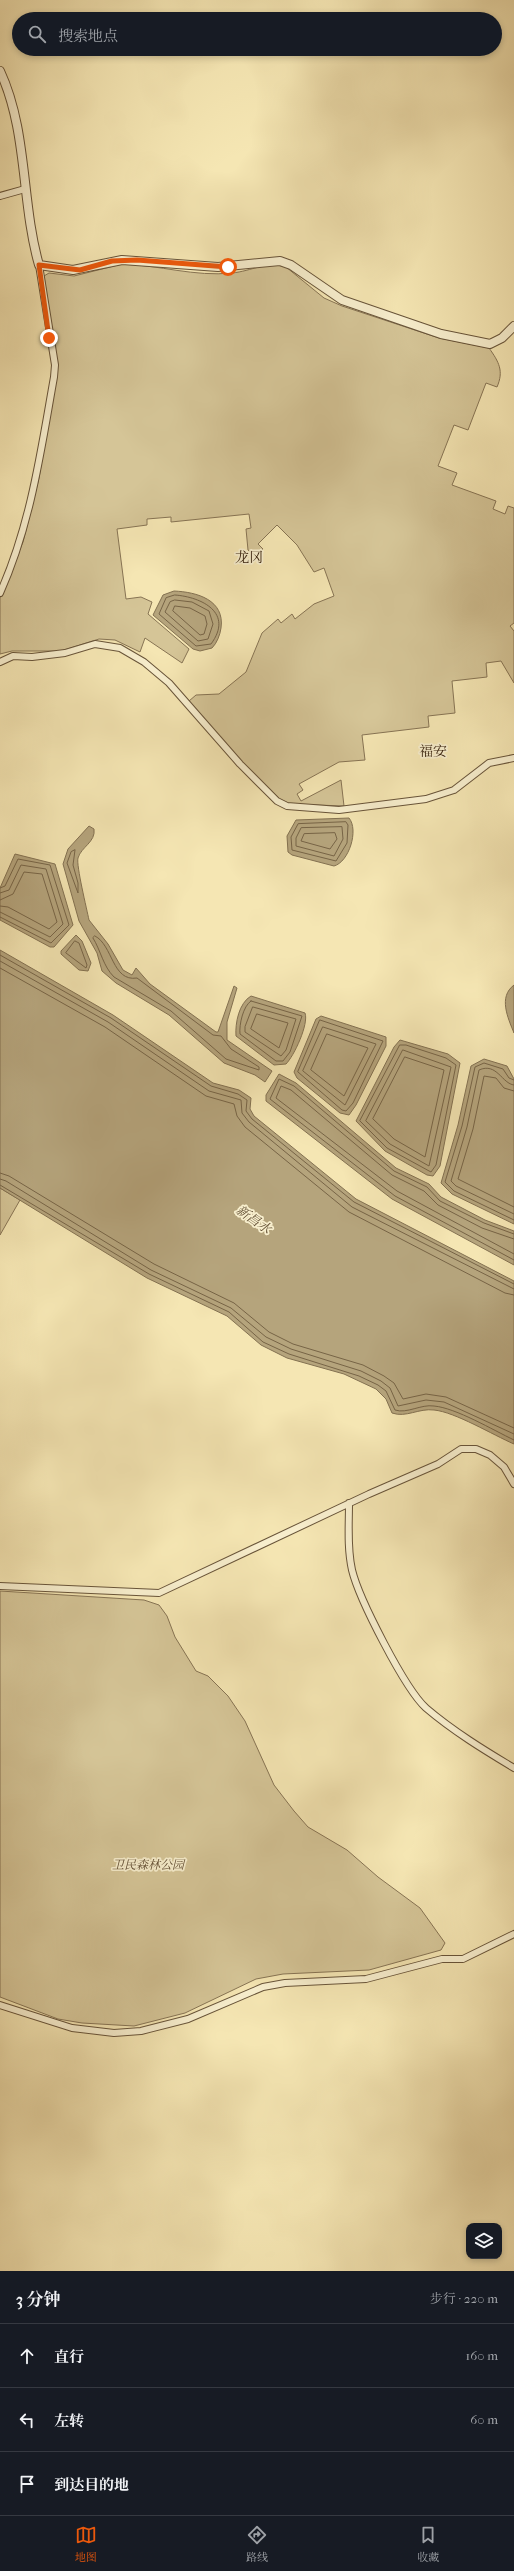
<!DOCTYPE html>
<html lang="zh">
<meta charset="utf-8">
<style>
:root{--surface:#171b24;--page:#20242c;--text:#f1f3f6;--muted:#9ea1a6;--line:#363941;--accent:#ea580c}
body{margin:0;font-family:"IM FELL French Canon","Noto Serif SC",serif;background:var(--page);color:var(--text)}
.controls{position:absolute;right:12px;bottom:12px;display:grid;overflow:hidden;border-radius:8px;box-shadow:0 2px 6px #0003}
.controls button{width:36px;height:36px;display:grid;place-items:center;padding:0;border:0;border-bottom:1px solid var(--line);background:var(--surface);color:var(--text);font:20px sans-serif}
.stop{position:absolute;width:12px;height:12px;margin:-9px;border:3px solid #ea580c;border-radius:50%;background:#fff}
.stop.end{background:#ea580c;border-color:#fff;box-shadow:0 1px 4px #0008}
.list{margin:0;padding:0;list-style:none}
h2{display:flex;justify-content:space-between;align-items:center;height:52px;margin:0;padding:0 16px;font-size:17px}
h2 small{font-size:13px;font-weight:400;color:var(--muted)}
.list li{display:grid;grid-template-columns:26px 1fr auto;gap:12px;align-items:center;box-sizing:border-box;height:64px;padding:0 16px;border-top:1px solid var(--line)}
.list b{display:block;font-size:15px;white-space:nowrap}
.list em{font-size:13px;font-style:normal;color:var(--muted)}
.icon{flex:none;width:22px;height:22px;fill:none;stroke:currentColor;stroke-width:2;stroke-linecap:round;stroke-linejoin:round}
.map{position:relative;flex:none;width:514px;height:2271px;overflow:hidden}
.search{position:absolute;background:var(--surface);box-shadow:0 2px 6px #0003;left:12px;right:12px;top:12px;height:44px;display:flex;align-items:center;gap:10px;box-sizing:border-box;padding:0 14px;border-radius:22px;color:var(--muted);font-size:15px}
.sheet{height:244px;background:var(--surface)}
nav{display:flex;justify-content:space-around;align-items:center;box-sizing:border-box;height:56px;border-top:1px solid var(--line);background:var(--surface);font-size:11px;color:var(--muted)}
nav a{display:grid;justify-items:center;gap:2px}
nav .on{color:var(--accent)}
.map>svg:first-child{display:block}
</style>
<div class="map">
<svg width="514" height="2271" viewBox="0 0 514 2271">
<rect width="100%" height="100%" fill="#f5e6b3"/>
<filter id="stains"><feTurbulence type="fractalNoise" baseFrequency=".005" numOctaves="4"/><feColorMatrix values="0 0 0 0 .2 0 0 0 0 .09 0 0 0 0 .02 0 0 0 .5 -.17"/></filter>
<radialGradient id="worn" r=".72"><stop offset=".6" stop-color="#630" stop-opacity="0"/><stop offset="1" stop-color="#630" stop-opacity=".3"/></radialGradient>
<path fill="#d5c597" stroke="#877454" d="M 122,264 C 159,265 195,277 232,273 C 252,271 266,261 286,267 L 324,298 L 342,306 L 439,338 L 489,348 C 499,362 504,371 497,387 L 486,383 L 468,430 L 454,425 L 438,466 L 457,473 L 452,485 L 496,501 L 493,509 L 505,514 L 508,506 L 514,508 L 514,623 L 510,626 L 514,631 L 514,683 L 501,661 L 486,663 L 487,677 L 452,681 L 455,713 L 428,716 L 429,727 L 362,735 L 365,760 L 339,762 L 299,784 L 303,790 L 297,794 L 301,801 L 341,780 L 344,806 L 290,804 L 280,799 L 240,761 L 189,701 L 196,695 L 219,694 L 246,672 L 262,633 L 278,619 L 281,623 L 292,614 L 295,619 L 314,604 L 334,596 L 324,568 L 314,572 L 297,545 L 277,525 L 258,544 L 263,549 L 256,556 L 248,550 L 246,529 L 251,528 L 249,514 L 171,522 L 171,517 L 147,519 L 147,525 L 117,529 L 126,599 L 141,597 L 152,602 L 148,614 L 189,649 L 182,663 L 145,638 L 140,652 L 115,640 L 99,639 L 61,651 L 12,651 L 0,654 L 0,597 L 23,542 L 39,478 L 57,366 L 44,276 L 49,273 L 74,276 Z
M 0,1188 L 20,1200 L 0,1235 Z
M 0,1591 L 144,1600 L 159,1605 L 167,1616 L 175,1637 L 196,1671 L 208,1676 L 228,1696 L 245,1721 L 274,1785 L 294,1811 L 308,1827 L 347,1850 L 378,1877 L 420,1908 L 445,1943 L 441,1950 L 369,1970 L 283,1974 L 256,1979 L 185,2013 L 134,2026 L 82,2023 L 58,2019 L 0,1997 Z"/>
<path fill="#b5a47c" stroke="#837151" d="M 174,591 C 197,592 225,600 221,628 C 220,635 217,643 212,648 L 200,651 L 193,649 L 153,615 L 163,595 Z
M 349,818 C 359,830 349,862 334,866 L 292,855 L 288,852 L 287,836 L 296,820 Z
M 89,826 L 94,829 C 96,842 81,847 78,858 C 76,865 87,910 89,920 L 108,944 L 123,970 L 132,975 L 136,968 L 150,984 L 216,1032 L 218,1032 L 234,986 L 237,988 L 227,1022 L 227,1040 L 272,1071 L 265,1082 L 255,1075 L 224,1063 L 169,1015 L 116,983 L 102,971 L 97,953 L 79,921 L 63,864 L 68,849 Z
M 15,854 L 55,864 L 73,925 L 54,947 L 50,947 L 0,920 L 0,888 Z
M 76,935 L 82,941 L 91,963 L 88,971 L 79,970 L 61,954 L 61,951 Z
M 0,950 L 113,1015 L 213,1083 L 239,1090 L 251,1098 L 250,1109 L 254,1116 L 356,1199 L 514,1281 L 514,1444 C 493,1435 455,1412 434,1410 C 419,1408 406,1418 392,1413 L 386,1399 L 376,1389 L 344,1374 L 287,1358 L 261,1345 L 227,1316 L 147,1278 L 0,1188 Z
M 514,985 L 514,1033 C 508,1018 498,997 514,985 Z
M 251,996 L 305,1013 C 309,1024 294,1056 286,1064 L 274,1065 L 236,1036 C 235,1023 239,1003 251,996 Z
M 321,1016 L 386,1037 L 386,1046 L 356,1105 L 349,1115 L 340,1113 L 297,1078 L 294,1072 L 316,1019 Z
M 400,1040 L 448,1054 L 460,1063 L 440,1166 L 433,1176 L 427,1175 L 385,1151 L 356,1121 L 394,1047 Z
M 484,1059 L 507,1066 L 514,1079 L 514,1224 L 452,1194 L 441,1183 L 458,1125 L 471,1066 Z
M 279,1074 L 296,1083 L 396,1168 L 429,1184 L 441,1197 L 485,1220 L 514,1231 L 514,1265 L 392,1199 L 266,1101 L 266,1095 Z"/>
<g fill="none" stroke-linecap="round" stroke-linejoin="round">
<path stroke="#776446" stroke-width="1" d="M 175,595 C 202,597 234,613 211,644 L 196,646 L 159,614 L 166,598 Z
M 175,600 L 192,602 L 209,611 L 213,624 L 208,639 L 198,641 L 165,612 L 170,602 Z
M 175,606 L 190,608 L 205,616 L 207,624 L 204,634 L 200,635 L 173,611 Z
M 346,822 L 348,825 L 347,843 L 336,861 L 292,850 L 291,837 L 298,824 Z
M 342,827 L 343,839 L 334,856 L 296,846 L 296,838 L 301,828 Z
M 335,833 L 337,839 L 330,849 L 301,841 L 304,834 Z
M 75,850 L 73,865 L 78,883 L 78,893 L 67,863 L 71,852 Z
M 0,888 L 5,886 L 18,859 L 50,865 L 69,925 L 51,943 L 0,917
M 0,893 L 9,890 L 21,865 L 46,869 L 63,924 L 50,937 L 0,912
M 0,900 L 13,894 L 24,872 L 42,874 L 57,922 L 49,929 L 8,907 L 0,906
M 95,936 C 113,945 112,982 137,978 L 213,1035 L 221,1036 L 231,1049 L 259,1067 L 259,1070 L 226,1059 L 171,1011 L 114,977 C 103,966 101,951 93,938 Z
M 75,941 L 79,943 L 87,965 L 86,968 L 66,953 Z
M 0,955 L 111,1018 L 211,1086 L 238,1094 L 247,1100 L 246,1111 L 252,1119 L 354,1202 L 514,1284
M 0,961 L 108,1022 L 209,1091 L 241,1100 L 242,1113 L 249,1122 L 352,1207 L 514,1289
M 0,968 L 105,1027 L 206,1096 L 234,1104 L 237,1116 L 245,1127 L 349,1212 L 505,1293 L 514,1295
M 251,1001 L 302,1016 L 290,1052 L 283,1061 L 276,1061 L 240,1034 C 239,1025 243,1006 251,1001 Z
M 253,1007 L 296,1019 L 286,1050 L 281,1056 L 245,1032 L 245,1027 Z
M 257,1014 L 288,1023 L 279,1048 L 251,1029 Z
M 320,1020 L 383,1041 L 353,1103 L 346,1111 L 342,1110 L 298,1072 Z
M 323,1027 L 376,1044 L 345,1105 L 303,1071 Z
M 327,1034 L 368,1048 L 344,1096 L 311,1070 Z
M 400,1045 L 406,1045 L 446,1058 L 456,1065 L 436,1165 L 431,1172 L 387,1148 L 360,1121 Z
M 403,1050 L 451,1067 L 429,1166 L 390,1144 L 366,1121 Z
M 405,1057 L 444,1070 L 425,1157 L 394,1139 L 373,1119 Z
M 514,1080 L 509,1078 L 503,1069 L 484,1063 L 475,1067 L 462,1126 L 445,1182 L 454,1191 L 514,1220
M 514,1085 C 502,1084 497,1062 479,1070 L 467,1127 L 451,1181 L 456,1186 L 514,1214
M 514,1091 L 504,1088 L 496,1078 L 484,1076 L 473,1129 L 458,1179 L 514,1207
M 0,1173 L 9,1176 L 154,1264 L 234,1303 L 269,1332 L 293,1344 L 363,1365 L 384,1376 L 394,1383 L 403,1399 L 426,1394 L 446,1397 L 514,1428
M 0,1179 L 6,1181 L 151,1270 L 231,1308 L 266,1337 L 291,1349 L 361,1371 L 381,1381 L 390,1388 L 398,1406 L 426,1400 L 444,1402 L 514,1434
M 0,1185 L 149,1274 L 229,1312 L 263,1342 L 289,1354 L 359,1376 L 378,1385 L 386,1391 L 395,1410 C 407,1414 421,1404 434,1406 C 456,1408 493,1430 514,1440
M 514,1234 L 484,1223 L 440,1201 L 427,1187 L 394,1171 L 294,1086 L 279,1079 L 270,1099 L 395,1196 L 514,1260
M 514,1239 L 482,1228 L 438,1205 L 424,1191 L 392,1175 L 291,1090 L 281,1086 L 276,1098 L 397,1191 L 514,1254"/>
<defs>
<path id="minor" d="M 0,196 L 25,189
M 0,593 C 31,524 41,450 54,377 L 55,365 L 39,265
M 0,662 L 13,656 L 32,657 L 65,653 L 95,644 L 120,648 L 144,662 L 169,683 L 240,764 L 277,801 L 287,806 L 339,810 L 426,799 L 454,790 L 489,763 L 514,758
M 349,1503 C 349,1525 347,1548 352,1570 C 359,1599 405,1689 426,1708 C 453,1731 484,1750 514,1768
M 0,1586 L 159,1593 L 369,1494 L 438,1464 L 461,1449 L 476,1449 L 490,1455 L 504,1467 L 514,1484
M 0,2005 L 72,2028 L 114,2033 L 141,2031 L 188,2019 L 263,1987 L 285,1983 L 366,1979 L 442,1959 L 463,1959 L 514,1934"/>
<path id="tertiary" d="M 0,71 C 28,131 21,202 39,265 L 73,270 L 122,260 L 218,267 L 280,261 L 291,265 L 342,300 L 441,334 L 490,344 L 502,338 L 514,326"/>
</defs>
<use href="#minor" stroke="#685439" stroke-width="8"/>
<use href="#tertiary" stroke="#685439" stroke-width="10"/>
<use href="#minor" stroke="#f8efce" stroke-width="6"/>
<use href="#tertiary" stroke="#f8efce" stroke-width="8"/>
</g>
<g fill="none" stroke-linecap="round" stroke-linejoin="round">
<path stroke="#ea580c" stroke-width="5" d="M 49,338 L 39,265 L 80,270 L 112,261 L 137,260 L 228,267"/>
</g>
<g text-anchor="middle" stroke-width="3.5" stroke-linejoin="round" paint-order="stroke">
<g font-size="12" font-style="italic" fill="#604c32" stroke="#f8efce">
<text x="148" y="1869">卫民森林公园</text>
</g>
<g font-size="13" font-style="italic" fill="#645136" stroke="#f8efce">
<text transform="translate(254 1219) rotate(35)" y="5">新昌水</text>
</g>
<g font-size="14" fill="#392410" stroke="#f8efce">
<text x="249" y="562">龙冈</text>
<text x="433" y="756">福安</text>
</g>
</g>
<rect width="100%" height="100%" filter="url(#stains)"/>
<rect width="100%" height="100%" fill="url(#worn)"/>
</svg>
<div class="controls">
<button><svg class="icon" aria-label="layers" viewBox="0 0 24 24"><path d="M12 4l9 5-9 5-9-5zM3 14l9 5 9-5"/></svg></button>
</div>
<div class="stop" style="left:228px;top:267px"></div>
<div class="stop end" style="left:49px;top:338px"></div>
<div class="search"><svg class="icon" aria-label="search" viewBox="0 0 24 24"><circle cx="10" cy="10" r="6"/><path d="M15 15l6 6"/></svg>搜索地点</div>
</div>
<section class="sheet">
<h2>3 分钟<small>步行 · 220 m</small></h2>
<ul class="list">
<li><svg class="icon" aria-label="ahead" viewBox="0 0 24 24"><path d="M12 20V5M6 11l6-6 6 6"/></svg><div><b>直行</b></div><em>160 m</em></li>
<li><svg class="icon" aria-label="left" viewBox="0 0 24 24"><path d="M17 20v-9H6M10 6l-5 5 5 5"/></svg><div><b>左转</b></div><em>60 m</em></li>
<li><svg class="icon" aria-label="arrive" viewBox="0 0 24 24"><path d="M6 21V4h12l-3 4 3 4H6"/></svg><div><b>到达目的地</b></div></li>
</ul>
</section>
<nav>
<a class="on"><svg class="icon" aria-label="map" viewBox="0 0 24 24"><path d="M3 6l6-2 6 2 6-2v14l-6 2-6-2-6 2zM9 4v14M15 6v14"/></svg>地图</a>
<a><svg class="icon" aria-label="directions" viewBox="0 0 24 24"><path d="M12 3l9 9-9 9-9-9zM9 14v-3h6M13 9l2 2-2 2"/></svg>路线</a>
<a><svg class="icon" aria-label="saved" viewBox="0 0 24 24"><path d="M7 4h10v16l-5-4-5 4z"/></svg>收藏</a>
</nav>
